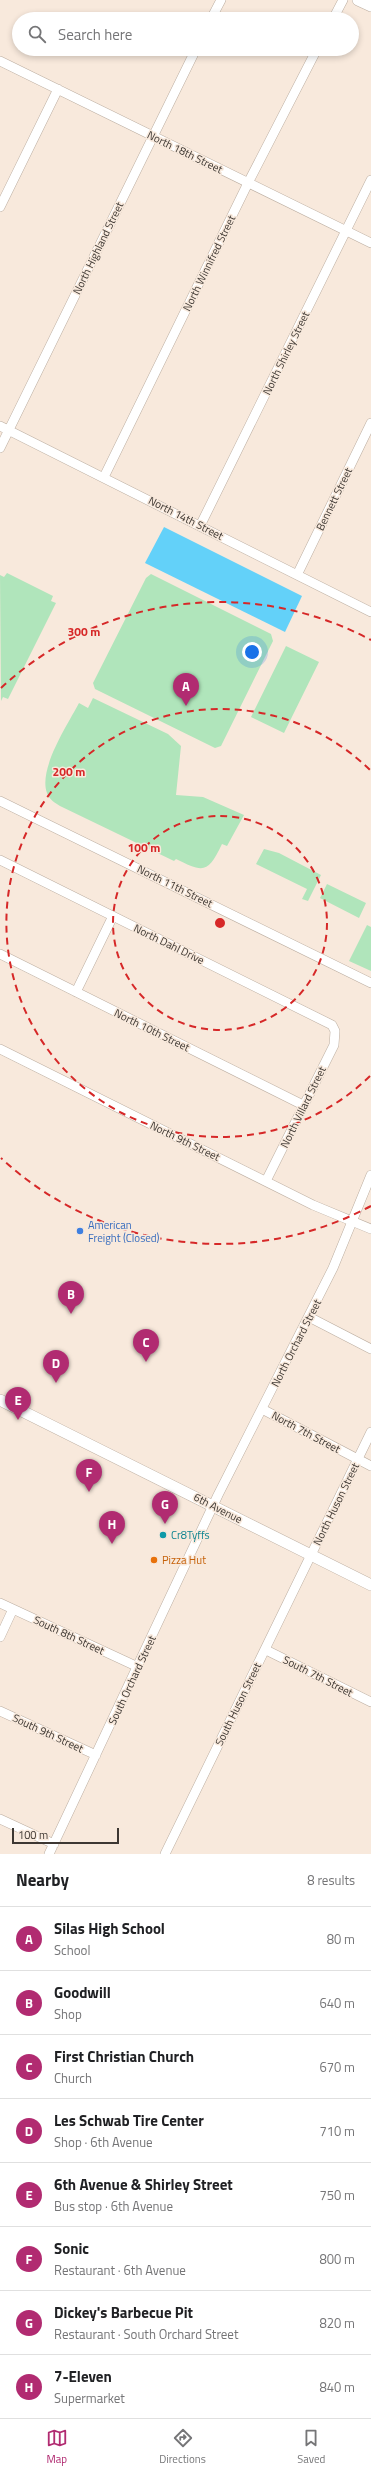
<!DOCTYPE html>
<meta charset="utf-8">
<style>
:root{--surface:#fff;--page:#f6f6f6;--text:#202124;--muted:#757577;--line:#e0e0e0;--accent:#b12b71}
body{margin:0;font-family:"Titillium Web",sans-serif;background:var(--page);color:var(--text)}
.scale{position:absolute;left:12px;bottom:10px;width:107px;box-sizing:border-box;padding-left:4px;border:2px solid #3d3732;border-top:0;font-size:11px;line-height:14px;white-space:nowrap;color:#3d3732;-webkit-text-stroke:3px #f8e9dc;paint-order:stroke}
.you{position:absolute;left:252px;top:652px;width:14px;height:14px;margin:-10px;border:3px solid #fff;border-radius:50%;background:#1a73e8;box-shadow:0 0 0 6px #1a73e833}
.badge{display:grid;place-items:center;width:26px;height:26px;border-radius:50%;background:var(--accent);color:#fff;font-size:13px;font-weight:700}
.pin{position:absolute;translate:-50% -33px;filter:drop-shadow(0 1px 2px #0008)}
.pin::after{content:'';position:absolute;top:21px;width:14px;height:12px;background:inherit;clip-path:polygon(0 0,100% 0,50% 100%)}
.list{margin:0;padding:0;list-style:none}
h2{display:flex;justify-content:space-between;align-items:center;height:52px;margin:0;padding:0 16px;font-size:17px}
h2 small{font-size:13px;font-weight:400;color:var(--muted)}
.list li{display:grid;grid-template-columns:26px 1fr auto;gap:12px;align-items:center;box-sizing:border-box;height:64px;padding:0 16px;border-top:1px solid var(--line)}
.list b{display:block;font-size:15px;white-space:nowrap}
.list p{margin:0;font-size:13px;white-space:nowrap;color:var(--muted)}
.list em{font-size:13px;font-style:normal;color:var(--muted)}
.icon{flex:none;width:22px;height:22px;fill:none;stroke:currentColor;stroke-width:2;stroke-linecap:round;stroke-linejoin:round}
.map{position:relative;flex:none;width:371px;height:1854px;overflow:hidden}
.search{position:absolute;background:var(--surface);box-shadow:0 2px 6px #0003;left:12px;right:12px;top:12px;height:44px;display:flex;align-items:center;gap:10px;box-sizing:border-box;padding:0 14px;border-radius:22px;color:var(--muted);font-size:15px}
.sheet{height:564px;background:var(--surface)}
nav{display:flex;justify-content:space-around;align-items:center;box-sizing:border-box;height:56px;border-top:1px solid var(--line);background:var(--surface);font-size:11px;color:var(--muted)}
nav a{display:grid;justify-items:center;gap:2px}
nav .on{color:var(--accent)}
.map>svg:first-child{display:block}
</style>
<div class="map">
<svg width="371" height="1854" viewBox="0 0 371 1854">
<rect width="100%" height="100%" fill="#f8e9dc"/>
<path fill="#b0e5bb" d="M 7,573 L 53,596 L 51,601 L 56,603 L 8,699 L 3,697 L 1,701 L 0,575 L 4,577 Z
M 151,574 L 271,634 L 273,641 L 221,746 L 215,748 L 95,689 L 93,683 L 146,578 Z
M 286,646 L 319,662 L 284,733 L 251,717 Z
M 93,698 L 168,734 L 181,746 L 176,795 L 203,797 L 244,815 L 227,846 L 222,844 C 208,873 204,873 176,859 L 174,861 L 60,806 C 55,803 49,799 47,793 C 38,769 68,724 79,703 L 88,708 Z
M 264,849 L 279,853 L 321,875 L 308,901 L 302,899 L 307,889 L 256,864 Z
M 327,884 L 366,903 L 359,918 L 320,898 Z
M 367,925 L 371,927 L 371,971 L 349,961 Z"/>
<path fill="#63d1f9" d="M 164,527 L 302,596 L 285,632 L 145,563 Z"/>
<g fill="none" stroke-linecap="round" stroke-linejoin="round">
<defs>
<path id="minor" d="M 211,19 L 221,0
M 333,19 L 343,0
M 0,61 L 371,243
M 0,207 L 58,89
M 0,426 L 371,612
M 0,448 L 196,49
M 104,477 L 248,183 L 317,49
M 200,526 L 371,180
M 297,575 L 371,423
M 0,801 L 371,983
M 0,860 L 332,1025 L 335,1031 L 334,1045 L 266,1181
M 0,954 L 303,1105
M 76,992 L 113,916
M 0,1049 L 313,1205 L 371,1229
M 309,1317 L 371,1349
M 262,1409 L 371,1466
M 0,1603 L 138,1667
M 0,1637 L 13,1609
M 266,1650 L 371,1702
M 0,1711 L 96,1755
M 0,1819 L 54,1844
M 49,1854 L 218,1495 L 333,1268 L 371,1175
M 165,1854 L 371,1432"/>
<path id="major" d="M 358,0 L 371,6
M 0,1400 L 371,1585"/>
</defs>
<use href="#minor" stroke="#bcaea1" stroke-width="10"/>
<use href="#major" stroke="#bcaea1" stroke-width="12"/>
<use href="#minor" stroke="#fff" stroke-width="9"/>
<use href="#major" stroke="#fff" stroke-width="11"/>
</g>
<g fill="none" stroke="#d62828" stroke-width="2" stroke-dasharray="7 5">
<circle cx="220" cy="923" r="107"/>
<path d="M370 1076A214 214 0 1 1 370 770"/>
<path d="M371 1206A321 321 0 0 1 1 1158M1 688A321 321 0 0 1 371 640"/>
</g>
<circle fill="#3f7fe0" stroke="#f8e9dc" stroke-width="1.5" cx="80" cy="1231" r="4"/>
<circle fill="#0f9aa8" stroke="#f8e9dc" stroke-width="1.5" cx="163" cy="1535" r="4"/>
<circle fill="#e8710a" stroke="#f8e9dc" stroke-width="1.5" cx="154" cy="1560" r="4"/>
<g text-anchor="middle" stroke-width="3" stroke-linejoin="round" paint-order="stroke">
<g font-size="11" fill="#3d3732" stroke="#f8e9dc">
<text transform="translate(185 152) rotate(26)" y="4">North 18th Street</text>
<text transform="translate(98 248) rotate(-64)" y="4">North Highland Street</text>
<text transform="translate(209 263) rotate(-64)" y="4">North Winnifred Street</text>
<text transform="translate(286 353) rotate(-64)" y="4">North Shirley Street</text>
<text transform="translate(334 499) rotate(-64)" y="4">Bennett Street</text>
<text transform="translate(186 518) rotate(27)" y="4">North 14th Street</text>
<text transform="translate(175 886) rotate(26)" y="4">North 11th Street</text>
<text transform="translate(169 944) rotate(26)" y="4">North Dahl Drive</text>
<text transform="translate(152 1030) rotate(26)" y="4">North 10th Street</text>
<text transform="translate(303 1107) rotate(-64)" y="4">North Villard Street</text>
<text transform="translate(185 1141) rotate(26)" y="4">North 9th Street</text>
<text transform="translate(296 1343) rotate(-63)" y="4">North Orchard Street</text>
<text transform="translate(306 1432) rotate(28)" y="4">North 7th Street</text>
<text transform="translate(336 1504) rotate(-64)" y="4">North Huson Street</text>
<text transform="translate(218 1508) rotate(27)" y="4">6th Avenue</text>
<text transform="translate(69 1635) rotate(25)" y="4">South 8th Street</text>
<text transform="translate(318 1676) rotate(27)" y="4">South 7th Street</text>
<text transform="translate(132 1680) rotate(-65)" y="4">South Orchard Street</text>
<text transform="translate(238 1704) rotate(-64)" y="4">South Huson Street</text>
<text transform="translate(48 1733) rotate(25)" y="4">South 9th Street</text>
</g>
<g font-size="11" fill="#366cbe" stroke="#f8e9dc" text-anchor="start">
<text x="88" y="1229">American<tspan x="88" dy="13">Freight (Closed)</tspan></text>
</g>
<g font-size="11" fill="#0d838f" stroke="#f8e9dc" text-anchor="start">
<text x="171" y="1539">Cr8Tyffs</text>
</g>
<g font-size="11" fill="#c56008" stroke="#f8e9dc" text-anchor="start">
<text x="162" y="1564">Pizza Hut</text>
</g>
</g>
<circle cx="220" cy="923" r="6" fill="#d62828" stroke="#f8e9dc" stroke-width="2"/>
<g font-size="12" text-anchor="middle" font-weight="bold" fill="#d62828" stroke="#f8e9dc" stroke-width="3" stroke-linejoin="round" paint-order="stroke">
<text x="84" y="636">300 m</text>
<text x="69" y="776">200 m</text>
<text x="144" y="852">100 m</text>
</g>
</svg>
<div class="scale">100 m</div>
<div class="you"></div>
<div class="pin badge" style="left:186px;top:706px">A</div>
<div class="pin badge" style="left:71px;top:1314px">B</div>
<div class="pin badge" style="left:146px;top:1362px">C</div>
<div class="pin badge" style="left:56px;top:1383px">D</div>
<div class="pin badge" style="left:18px;top:1420px">E</div>
<div class="pin badge" style="left:89px;top:1492px">F</div>
<div class="pin badge" style="left:165px;top:1524px">G</div>
<div class="pin badge" style="left:112px;top:1544px">H</div>
<div class="search"><svg class="icon" aria-label="search" viewBox="0 0 24 24"><circle cx="10" cy="10" r="6"/><path d="M15 15l6 6"/></svg>Search here</div>
</div>
<section class="sheet">
<h2>Nearby<small>8 results</small></h2>
<ul class="list">
<li><span class="badge">A</span><div><b>Silas High School</b><p>School</p></div><em>80 m</em></li>
<li><span class="badge">B</span><div><b>Goodwill</b><p>Shop</p></div><em>640 m</em></li>
<li><span class="badge">C</span><div><b>First Christian Church</b><p>Church</p></div><em>670 m</em></li>
<li><span class="badge">D</span><div><b>Les Schwab Tire Center</b><p>Shop · 6th Avenue</p></div><em>710 m</em></li>
<li><span class="badge">E</span><div><b>6th Avenue &amp; Shirley Street</b><p>Bus stop · 6th Avenue</p></div><em>750 m</em></li>
<li><span class="badge">F</span><div><b>Sonic</b><p>Restaurant · 6th Avenue</p></div><em>800 m</em></li>
<li><span class="badge">G</span><div><b>Dickey's Barbecue Pit</b><p>Restaurant · South Orchard Street</p></div><em>820 m</em></li>
<li><span class="badge">H</span><div><b>7-Eleven</b><p>Supermarket</p></div><em>840 m</em></li>
</ul>
</section>
<nav>
<a class="on"><svg class="icon" aria-label="map" viewBox="0 0 24 24"><path d="M3 6l6-2 6 2 6-2v14l-6 2-6-2-6 2zM9 4v14M15 6v14"/></svg>Map</a>
<a><svg class="icon" aria-label="directions" viewBox="0 0 24 24"><path d="M12 3l9 9-9 9-9-9zM9 14v-3h6M13 9l2 2-2 2"/></svg>Directions</a>
<a><svg class="icon" aria-label="saved" viewBox="0 0 24 24"><path d="M7 4h10v16l-5-4-5 4z"/></svg>Saved</a>
</nav>
